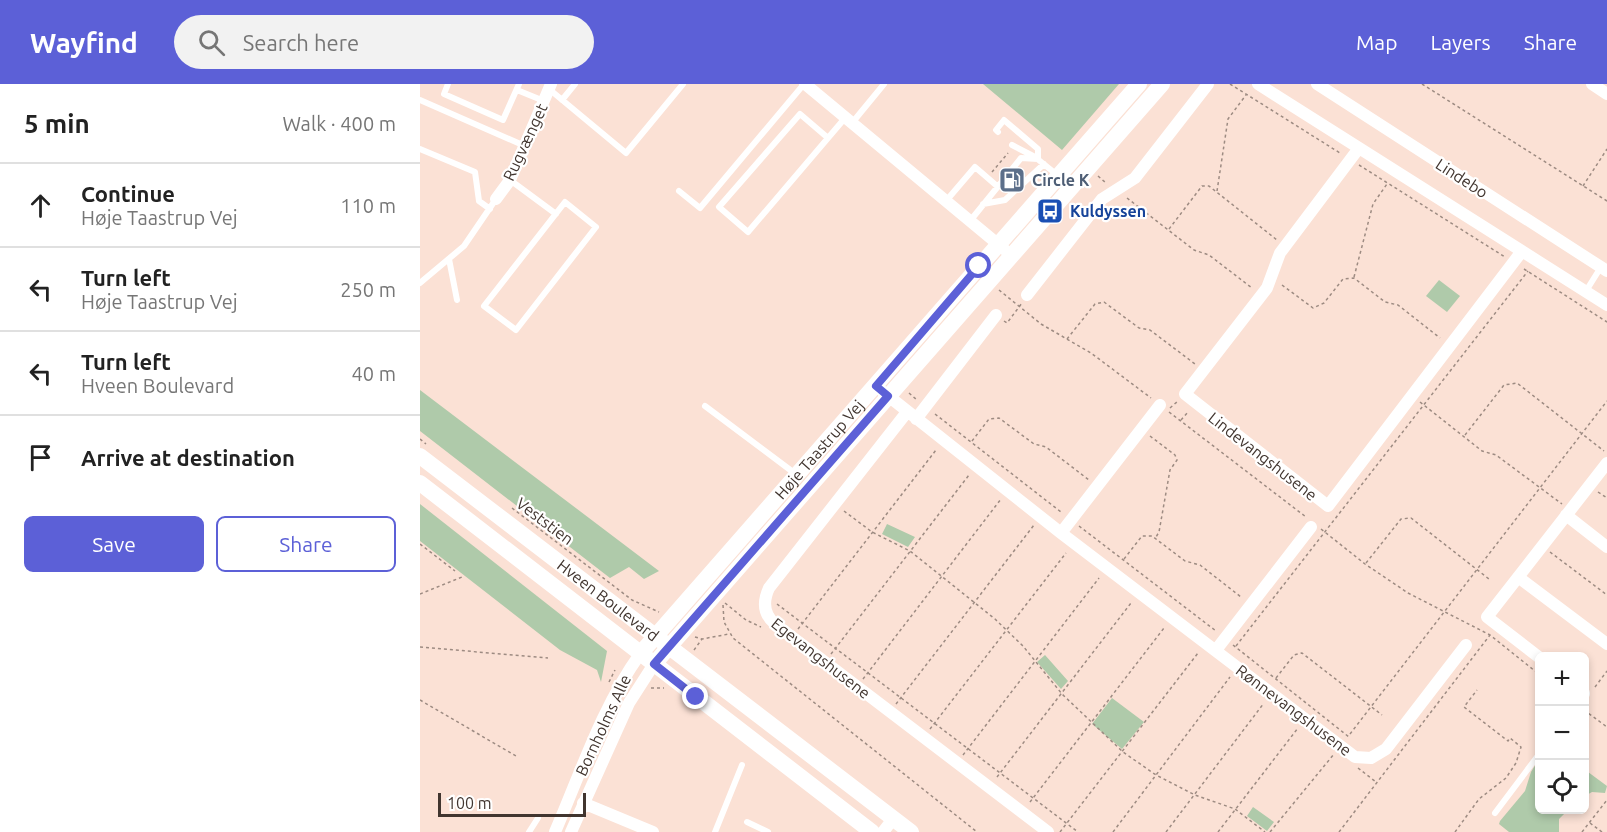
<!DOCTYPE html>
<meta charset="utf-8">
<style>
:root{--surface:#fff;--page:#f2f2f2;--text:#222;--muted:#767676;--line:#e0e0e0;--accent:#5c60d7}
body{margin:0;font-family:Ubuntu,sans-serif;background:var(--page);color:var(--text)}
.controls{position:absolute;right:18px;bottom:18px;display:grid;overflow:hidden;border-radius:9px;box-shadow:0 3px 9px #0003}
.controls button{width:54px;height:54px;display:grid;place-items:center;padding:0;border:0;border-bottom:2px solid var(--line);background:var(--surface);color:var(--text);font:30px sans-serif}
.scale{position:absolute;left:18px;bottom:15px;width:148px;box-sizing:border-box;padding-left:6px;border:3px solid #41352f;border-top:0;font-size:16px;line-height:21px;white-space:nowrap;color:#41352f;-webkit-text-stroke:4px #fff;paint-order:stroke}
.stop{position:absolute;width:18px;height:18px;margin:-14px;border:4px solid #5c60d7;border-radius:50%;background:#fff}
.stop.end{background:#5c60d7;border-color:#fff;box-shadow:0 2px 6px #0008}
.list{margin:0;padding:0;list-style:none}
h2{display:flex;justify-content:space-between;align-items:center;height:78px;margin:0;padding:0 24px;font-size:26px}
h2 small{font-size:20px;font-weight:400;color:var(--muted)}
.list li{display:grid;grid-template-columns:39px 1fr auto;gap:18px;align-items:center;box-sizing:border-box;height:84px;padding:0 24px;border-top:2px solid var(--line)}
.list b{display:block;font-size:22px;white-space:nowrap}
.list p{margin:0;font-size:20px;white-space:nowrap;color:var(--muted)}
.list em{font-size:20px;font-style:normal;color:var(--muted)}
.actions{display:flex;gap:12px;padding:18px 24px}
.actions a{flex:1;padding:14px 0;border:2px solid var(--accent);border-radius:9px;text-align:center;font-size:21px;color:var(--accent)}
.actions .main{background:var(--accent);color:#fff}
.icon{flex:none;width:33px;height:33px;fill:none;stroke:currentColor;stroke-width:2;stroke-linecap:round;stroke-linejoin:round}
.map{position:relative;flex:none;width:1187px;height:748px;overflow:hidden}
header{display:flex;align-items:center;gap:36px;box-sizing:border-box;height:84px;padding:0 30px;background:var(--accent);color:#fff}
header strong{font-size:28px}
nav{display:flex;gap:33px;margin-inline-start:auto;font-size:21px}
.search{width:420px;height:54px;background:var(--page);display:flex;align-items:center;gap:15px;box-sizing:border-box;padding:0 21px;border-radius:33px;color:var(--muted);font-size:22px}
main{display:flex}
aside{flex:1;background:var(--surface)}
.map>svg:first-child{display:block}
</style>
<header>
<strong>Wayfind</strong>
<div class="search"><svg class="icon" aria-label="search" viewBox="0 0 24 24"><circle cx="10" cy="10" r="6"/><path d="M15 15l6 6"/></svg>Search here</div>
<nav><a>Map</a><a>Layers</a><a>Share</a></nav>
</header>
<main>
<aside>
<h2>5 min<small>Walk · 400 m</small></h2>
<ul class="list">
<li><svg class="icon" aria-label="ahead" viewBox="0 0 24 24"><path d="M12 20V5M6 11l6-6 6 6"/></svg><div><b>Continue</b><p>Høje Taastrup Vej</p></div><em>110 m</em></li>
<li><svg class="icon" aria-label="left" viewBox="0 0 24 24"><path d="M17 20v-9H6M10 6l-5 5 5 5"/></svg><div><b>Turn left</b><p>Høje Taastrup Vej</p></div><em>250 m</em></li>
<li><svg class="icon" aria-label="left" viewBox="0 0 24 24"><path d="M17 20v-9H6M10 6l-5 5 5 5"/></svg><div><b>Turn left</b><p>Hveen Boulevard</p></div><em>40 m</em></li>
<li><svg class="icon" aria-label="arrive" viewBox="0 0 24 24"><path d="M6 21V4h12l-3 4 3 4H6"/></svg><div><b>Arrive at destination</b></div></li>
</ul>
<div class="actions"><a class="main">Save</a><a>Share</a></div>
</aside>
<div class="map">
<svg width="1187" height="748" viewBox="0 0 1187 748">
<rect width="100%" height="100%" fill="#fbe1d5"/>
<path fill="#afcaaa" d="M 563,0 L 699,0 L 642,66 Z
M 1019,196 L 1040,212 L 1027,228 L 1006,212 Z
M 0,306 L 239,487 L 224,495 L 209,483 L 190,494 L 0,347 Z
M 0,420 L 187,567 L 181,598 L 177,586 L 140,566 L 0,457 Z
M 467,440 L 495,453 L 488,463 L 462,450 Z
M 625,571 L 648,597 L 641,605 L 617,578 Z
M 692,614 L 724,638 L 702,665 L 672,640 Z
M 1119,675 L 1120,726 L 1148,726 L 1139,735 L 1139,748 L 1089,748 L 1079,740 L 1080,737 L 1105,707 L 1111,688 Z
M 1164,685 L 1187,702 L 1185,709 L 1172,708 L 1165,712 Z
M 833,723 L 854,738 L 847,747 L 827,732 Z"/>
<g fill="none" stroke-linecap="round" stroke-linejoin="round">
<path stroke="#9d8b82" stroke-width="1.5" stroke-dasharray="3 3" stroke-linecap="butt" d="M 810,0 L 920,69
M 1002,0 L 1187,117
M 939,81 L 1085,173
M 572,88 L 588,69
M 678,92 L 686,99
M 1163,102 L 1187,65
M 797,107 L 808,35 L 826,11
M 707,114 L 774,166 L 789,171 L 832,204
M 749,145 L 782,102 L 789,102 L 857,156
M 1104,185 L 1187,238
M 934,193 L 953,120 L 967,100
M 862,201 L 893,224 L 904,219 L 923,195 L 934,194 L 965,218 L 978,221 L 1020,254
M 579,206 L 621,240 L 671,269 L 731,314
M 584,237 L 587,239 L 602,219
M 647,255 L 675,220 L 684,218 L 719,244 L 730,246 L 775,280
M 489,309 L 497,316
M 1000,318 L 1062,367 L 1076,371 L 1142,420
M 750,324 L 758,317
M 749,328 L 886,433
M 515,330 L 641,428
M 761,336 L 768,328
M 1045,351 L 1084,301 L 1097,299 L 1184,367
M 730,352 L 755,371 L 757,376 L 750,386 L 739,448 L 736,453
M 0,355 L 6,360
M 552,357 L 569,335 L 579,334 L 614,360 L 626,363 L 669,396
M 1178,408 L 1187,414
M 92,424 L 212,516 L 239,528
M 424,427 L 452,448 L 490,467 L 575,535 L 603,562 L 642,610 L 703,668 L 736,691 L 775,711 L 815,725 L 845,748
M 659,442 L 796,547
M 901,445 L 945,480 L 988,509 L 1070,551 L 1120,591
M 0,460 L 35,487
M 1130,468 L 1187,511
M 704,475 L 722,452 L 732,452 L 765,477 L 780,481 L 821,513
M 946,479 L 981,435 L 991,434 L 1069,495
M 0,510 L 42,493
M 305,519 L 326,536 L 341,543
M 357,520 L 658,748
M 303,521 L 304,538 L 313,554 L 557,748
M 378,545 L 516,366
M 275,553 L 282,555 L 309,550
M 813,561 L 929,653
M 816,562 L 1108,187
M 0,563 L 128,574
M 274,566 L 282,555
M 411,570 L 549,391
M 856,594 L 874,571 L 882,569 L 962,631
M 443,595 L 581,415
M 189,598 L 195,586
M 1175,603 L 1187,587
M 231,604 L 244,604
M 0,616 L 96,672
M 476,620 L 614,441
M 1164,626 L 1187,643
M 510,645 L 646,469
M 930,650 L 1187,317
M 543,671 L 679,494
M 938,684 L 956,698
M 577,693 L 711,519
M 610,718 L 744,544
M 1170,739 L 1182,748
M 640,748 L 778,569
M 693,748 L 810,593
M 746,748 L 844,619
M 798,748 L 878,644
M 850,748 L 914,670
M 919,748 L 1070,551
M 1035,748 L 1059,715 L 1086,694 L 1096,679 L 1101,663 L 1090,654 L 1088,657 L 1044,623 L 1057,606
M 1162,748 L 1187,716"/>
<path stroke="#fff" stroke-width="6" d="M 28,0 L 24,10 L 83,36 L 99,0
M 129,5 L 206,69 L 263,0
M 97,6 L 124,17
M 0,16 L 105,62
M 142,16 L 155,0
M 432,39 L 464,0
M 578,48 L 576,46 L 584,36 L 618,65 L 618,75
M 408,54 L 380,30 L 299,123 L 328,148 L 425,34
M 592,61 L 615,73 L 636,90
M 0,65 L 55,88 L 59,117 L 70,125
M 90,96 L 136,130
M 259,107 L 280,124 L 384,0
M 526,117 L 555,83 L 577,102
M 145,118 L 176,143 L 96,246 L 64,222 Z
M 563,120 L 585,116 L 624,80
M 550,137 L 601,74 L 618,75
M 29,175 L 37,216
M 0,199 L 44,162 L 76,115
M 1166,207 L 1181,183
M 285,322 L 377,391
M 1075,729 L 1120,669
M 327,738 L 348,748
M 109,748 L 118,734
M 295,748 L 322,681"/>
<path stroke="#fff" stroke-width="12" d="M 385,0 L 585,166
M 838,0 L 1187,221
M 897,0 L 1187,187
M 1172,0 L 1187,10
M 939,64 L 860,169 L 847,204 L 765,310 L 908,422 L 1102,167
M 76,115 L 90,96 L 131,0
M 607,211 L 682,115 L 715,94 L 788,0
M 462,307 L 641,449 L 935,673 L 951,674 L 966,665 L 1046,561
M 487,328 L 349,504 C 343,517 343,530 355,540 L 628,748
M 496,335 L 576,231
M 1146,431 L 1187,463
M 641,449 L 740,321
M 1098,493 L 1187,560
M 796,566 L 891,443
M 1120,574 L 1067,533 L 1187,379
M 1164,609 L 1164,610
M 163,719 L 233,748
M 135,748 C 161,688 182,623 220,570
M 151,748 L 209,619 L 234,580
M 463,748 L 473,735"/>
<g stroke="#fff" stroke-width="16">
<path id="s1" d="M 0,372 L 491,748"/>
<path d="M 0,399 L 452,748"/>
<path id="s2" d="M 220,570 L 719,0"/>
<path d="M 234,580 L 742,0"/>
</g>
</g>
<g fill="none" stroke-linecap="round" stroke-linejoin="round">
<path stroke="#5c60d7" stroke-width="8" d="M 276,613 L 234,580 L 468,312 L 456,302 L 559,182"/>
</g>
<defs>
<symbol id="fuel-square" viewBox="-11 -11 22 22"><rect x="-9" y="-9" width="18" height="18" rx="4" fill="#5c6f8a" stroke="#fff"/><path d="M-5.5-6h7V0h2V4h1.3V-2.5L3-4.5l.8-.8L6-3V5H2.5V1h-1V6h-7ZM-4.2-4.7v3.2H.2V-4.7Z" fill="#fff"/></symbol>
<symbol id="bus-square" viewBox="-11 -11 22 22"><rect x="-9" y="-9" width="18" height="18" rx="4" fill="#1a4fb4" stroke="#fff"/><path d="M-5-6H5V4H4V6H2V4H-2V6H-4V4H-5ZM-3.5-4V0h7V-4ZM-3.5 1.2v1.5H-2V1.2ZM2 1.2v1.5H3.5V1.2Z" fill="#fff"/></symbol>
</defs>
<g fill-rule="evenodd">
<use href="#fuel-square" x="577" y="81" width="30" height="30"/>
<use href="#bus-square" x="615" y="112" width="30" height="30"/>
</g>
<g text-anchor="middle" stroke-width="4.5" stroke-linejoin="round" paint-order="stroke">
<g font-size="16" fill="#41352f" stroke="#fff">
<text transform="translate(105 58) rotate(-65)" y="6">Rugvænget</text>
<text transform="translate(1042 94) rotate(33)" y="6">Lindebo</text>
<text dy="6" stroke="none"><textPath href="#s2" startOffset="272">Høje Taastrup Vej</textPath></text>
<text transform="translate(843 372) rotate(38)" y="6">Lindevangshusene</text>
<text transform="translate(125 437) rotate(37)" y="6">Veststien</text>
<text dy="6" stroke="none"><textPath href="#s1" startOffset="237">Hveen Boulevard</textPath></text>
<text transform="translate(401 574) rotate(38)" y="6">Egevangshusene</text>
<text transform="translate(874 626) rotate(37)" y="6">Rønnevangshusene</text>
<text transform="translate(183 641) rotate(-65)" y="6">Bornholms Alle</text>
</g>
<g font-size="16" font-weight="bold" fill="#4e5e75" stroke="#fff" text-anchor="start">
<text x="612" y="102">Circle K</text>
</g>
<g font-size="16" font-weight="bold" fill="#164399" stroke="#fff" text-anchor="start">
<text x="650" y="133">Kuldyssen</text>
</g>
</g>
</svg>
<div class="controls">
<button>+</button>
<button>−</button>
<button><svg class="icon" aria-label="locate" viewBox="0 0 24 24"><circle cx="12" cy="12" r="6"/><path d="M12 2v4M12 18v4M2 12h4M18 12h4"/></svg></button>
</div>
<div class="scale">100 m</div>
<div class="stop" style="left:559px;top:182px"></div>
<div class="stop end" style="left:276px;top:613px"></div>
</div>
</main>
